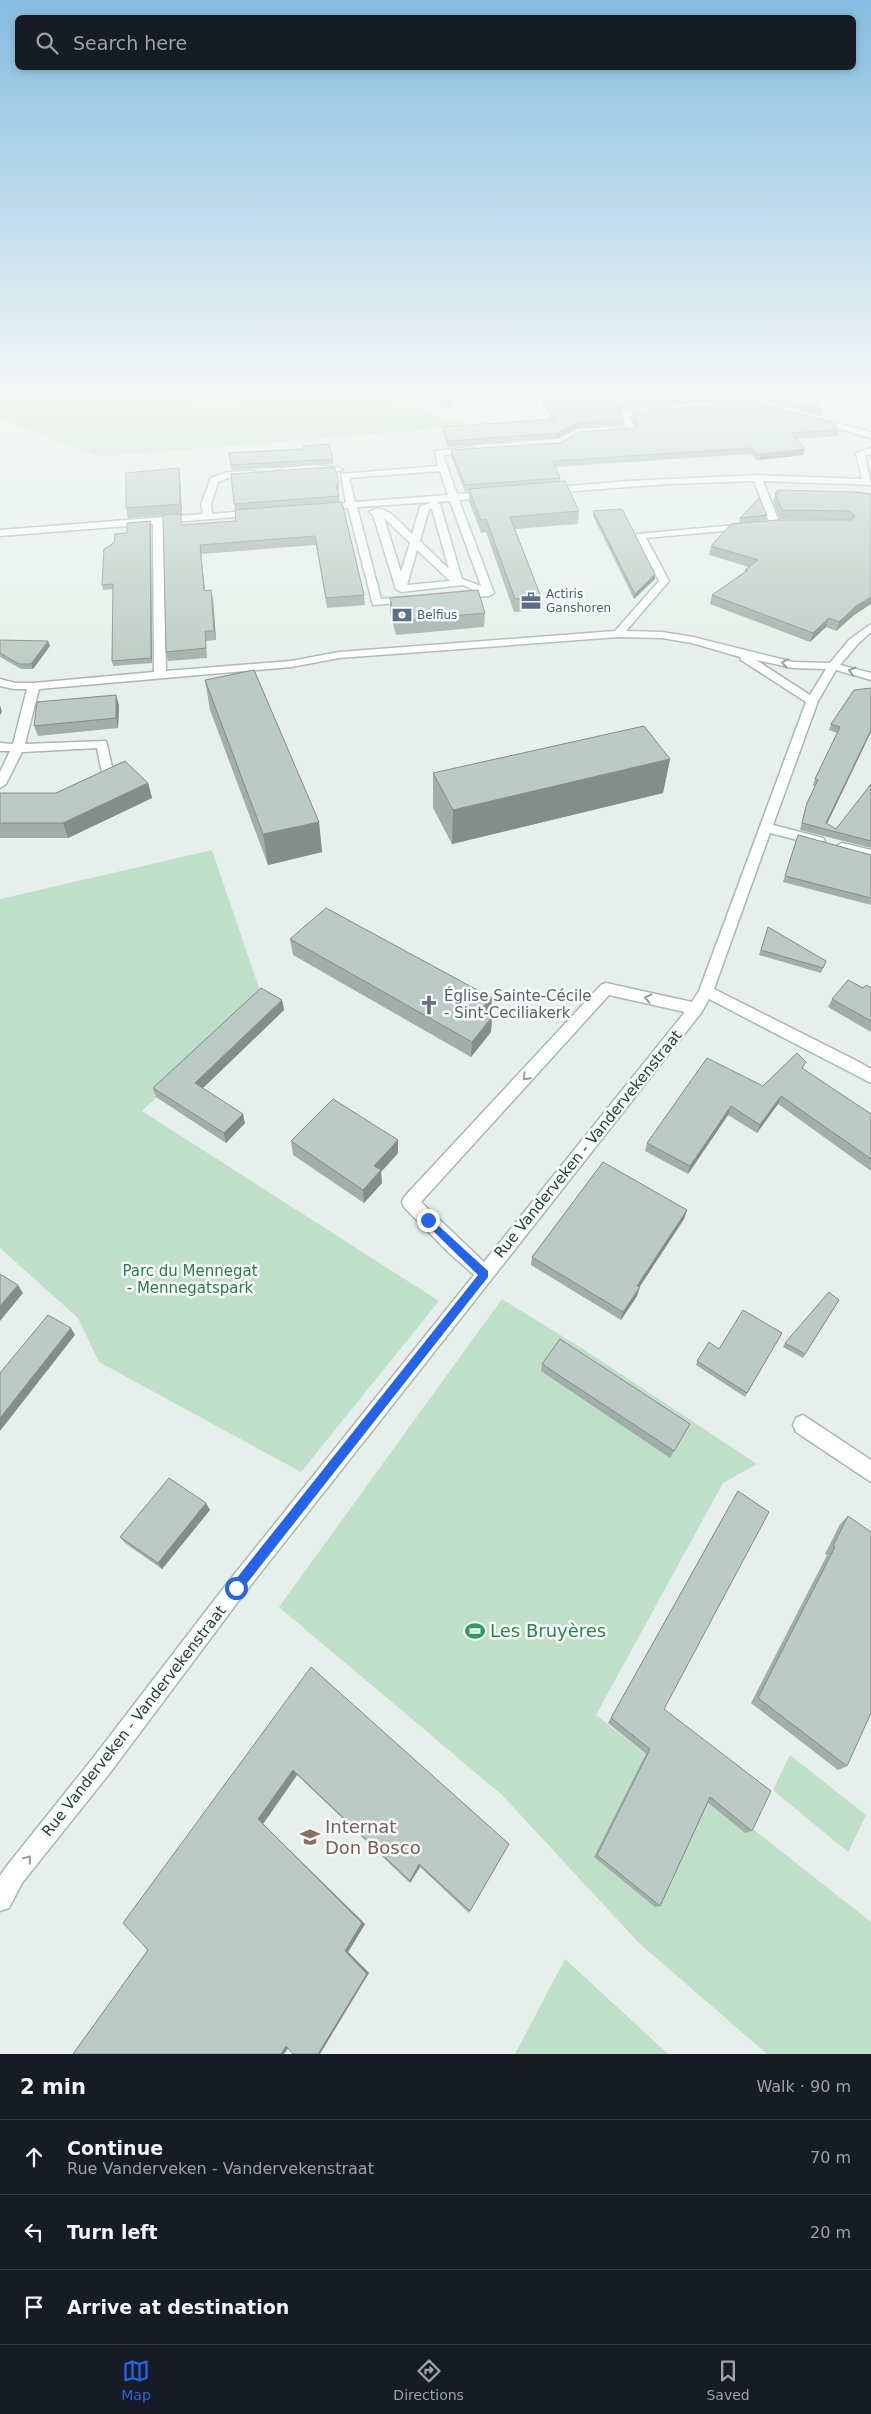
<!DOCTYPE html>
<meta charset="utf-8">
<style>
:root{--surface:#171b24;--page:#20242c;--text:#f1f3f6;--muted:#9ea1a6;--line:#363941;--accent:#2563eb}
body{margin:0;font-family:"DejaVu Sans",sans-serif;background:var(--page);color:var(--text)}
.stop{position:absolute;width:15px;height:15px;margin:-11px;border:4px solid #2563eb;border-radius:50%;background:#fff}
.stop.end{background:#2563eb;border-color:#fff;box-shadow:0 1px 5px #0008}
.list{margin:0;padding:0;list-style:none}
h2{display:flex;justify-content:space-between;align-items:center;height:65px;margin:0;padding:0 20px;font-size:21px}
h2 small{font-size:16px;font-weight:400;color:var(--muted)}
.list li{display:grid;grid-template-columns:32px 1fr auto;gap:15px;align-items:center;box-sizing:border-box;height:75px;padding:0 20px;border-top:1px solid var(--line)}
.list b{display:block;font-size:19px;white-space:nowrap}
.list p{margin:0;font-size:16px;white-space:nowrap;color:var(--muted)}
.list em{font-size:16px;font-style:normal;color:var(--muted)}
.icon{flex:none;width:28px;height:28px;fill:none;stroke:currentColor;stroke-width:2;stroke-linecap:round;stroke-linejoin:round}
.map{position:relative;flex:none;width:871px;height:2054px;overflow:hidden}
.search{position:absolute;background:var(--surface);box-shadow:0 2px 8px #0003;left:15px;right:15px;top:15px;height:55px;display:flex;align-items:center;gap:12px;box-sizing:border-box;padding:0 18px;border-radius:8px;color:var(--muted);font-size:19px}
.sheet{height:290px;background:var(--surface)}
nav{display:flex;justify-content:space-around;align-items:center;box-sizing:border-box;height:70px;border-top:1px solid var(--line);background:var(--surface);font-size:14px;color:var(--muted)}
nav a{display:grid;justify-items:center;gap:2px}
nav .on{color:var(--accent)}
.map>svg:first-child{display:block}
</style>
<div class="map">
<svg width="871" height="2054" viewBox="0 0 871 2054">
<rect width="100%" height="100%" fill="#e6efeb"/>
<path fill="#bfe0c8" d="M 0,390 L 159,390 L 216,409 L 259,390 L 368,390 L 451,420 L 481,425 L 99,457 L 0,418 Z
M 212,850 L 262,997 L 142,1111 L 439,1301 L 301,1472 L 99,1362 L 78,1318 L 0,1248 L 0,899 Z
M 502,1299 L 583,1349 L 757,1464 L 723,1483 L 596,1715 L 745,1833 L 749,1826 L 871,1922 L 871,2054 L 767,2054 L 639,1943 L 502,1795 L 279,1607 Z
M 790,1755 L 866,1815 L 848,1852 L 773,1790 Z
M 565,1959 L 668,2054 L 515,2054 Z"/>
<g fill="none" stroke-linecap="round" stroke-linejoin="round">
<defs>
<path id="street" d="M 754,400 L 757,401 L 757,405 L 697,410 L 693,407 L 697,404 Z
M 652,408 L 656,411 L 655,413 L 628,416 L 636,430 L 635,432 L 614,435 L 610,432 L 626,428 L 618,414 L 619,412 Z
M 812,417 L 871,432 L 871,438 L 812,421 Z
M 471,447 L 474,448 L 474,452 L 443,455 L 457,494 L 488,492 L 493,495 L 488,498 L 459,500 L 494,593 L 489,596 L 373,605 L 348,508 L 324,510 L 319,507 L 324,504 L 346,503 L 341,474 L 438,466 L 435,451 ZM 440,471 L 448,495 L 355,502 L 349,478 ZM 450,501 L 481,586 L 462,579 L 440,504 L 437,502 ZM 432,502 L 420,507 L 412,534 C 402,525 384,500 369,512 L 373,515 L 396,589 L 401,592 L 463,585 L 476,591 L 381,599 L 357,507 ZM 429,509 L 432,509 L 449,569 L 420,541 ZM 384,518 L 410,543 L 401,572 ZM 417,550 L 450,581 L 407,585 Z
M 871,448 L 871,454 L 865,455 L 871,485 L 763,481 L 780,524 L 778,526 L 646,538 L 669,581 L 626,631 L 662,632 L 693,637 L 793,662 L 830,663 L 849,640 L 871,624 L 871,632 L 857,645 L 840,665 L 871,673 L 871,680 L 836,670 L 818,701 L 773,825 L 823,838 L 825,841 L 818,845 L 770,833 L 714,989 L 859,1062 L 871,1069 L 871,1083 L 709,999 L 701,1013 L 243,1595 L 109,1774 L 22,1883 L 9,1908 L 0,1911 L 0,1876 L 6,1867 L 93,1758 L 229,1581 L 474,1275 L 448,1252 L 404,1207 L 402,1202 L 404,1197 L 601,985 L 606,983 L 692,1002 L 699,991 L 806,702 L 741,660 L 740,657 L 692,643 L 662,638 L 618,637 L 339,658 L 291,667 L 39,689 L 25,744 L 106,741 L 114,775 L 99,785 L 91,785 L 89,782 L 102,773 L 97,748 L 22,752 L 6,784 L 0,788 L 0,772 L 10,751 L 0,751 L 0,743 L 13,744 L 27,689 L 14,689 L 0,686 L 0,679 L 15,683 L 34,683 L 154,672 L 153,524 L 0,536 L 0,530 L 203,514 L 201,504 L 211,478 L 227,472 L 254,471 L 254,475 L 228,478 L 218,482 L 211,504 L 212,514 L 256,510 L 259,511 L 259,515 L 163,523 L 166,671 L 291,661 L 339,652 L 615,631 L 659,581 L 635,536 L 637,534 L 769,522 L 754,481 L 669,484 L 548,493 L 545,492 L 545,488 L 629,481 L 757,475 L 862,479 L 856,453 ZM 756,660 L 793,668 L 826,669 L 810,695 ZM 609,995 L 685,1012 L 484,1262 L 421,1202 Z
M 312,465 L 338,467 L 343,470 C 339,473 283,473 279,471 L 284,468 Z
M 842,843 L 871,850 L 871,860 L 837,850 L 835,847 Z
M 803,1415 L 871,1460 L 871,1482 L 796,1432 L 793,1425 L 796,1418 Z"/>
</defs>
<use href="#street" stroke="#a8b8b2" stroke-width="3"/>
<use href="#street" fill="#fff" fill-rule="evenodd"/>
</g>
<path fill="#a1aea9" d="M 395,390 L 476,390 L 448,407 Z
M 537,390 L 596,390 L 595,391 L 806,390 L 823,410 L 821,416 L 754,398 L 622,409 L 619,411 L 624,420 L 623,426 L 577,429 L 556,439 L 448,447 L 443,433 L 443,427 L 551,420 Z
M 632,412 L 839,430 L 838,436 L 797,439 L 805,449 L 803,455 L 759,460 L 755,460 L 751,454 L 555,467 L 560,478 L 560,482 L 579,511 L 578,524 L 515,529 L 541,597 L 540,610 L 514,612 L 486,532 L 481,533 L 469,501 L 469,491 L 465,492 L 451,456 L 451,450 L 560,443 L 636,428 L 636,427 L 631,418 Z
M 303,449 L 333,459 L 333,464 L 231,470 L 229,453 Z
M 231,474 L 339,484 L 339,490 L 338,491 L 339,496 L 340,502 L 256,508 L 342,502 L 364,595 L 365,605 L 327,608 L 316,545 L 201,554 L 205,591 L 213,600 L 216,640 L 206,641 L 207,658 L 168,661 L 166,652 L 182,525 L 236,521 Z
M 180,477 L 182,514 L 128,518 L 126,508 Z
M 777,490 L 871,494 L 853,616 L 836,631 L 826,627 L 810,642 L 710,604 L 712,595 L 745,572 L 745,570 L 749,567 L 709,555 L 711,546 L 834,520 L 780,519 L 773,502 Z
M 593,511 L 655,579 L 634,599 L 593,516 Z
M 767,515 L 766,520 L 739,523 L 740,518 Z
M 151,526 L 152,663 L 113,666 L 112,661 L 113,589 L 103,590 L 102,585 L 114,543 L 127,533 Z
M 390,598 L 485,613 L 484,627 L 396,635 L 390,612 Z
M 0,640 L 48,641 L 50,646 L 33,669 L 21,669 L 0,657 Z
M 205,680 L 319,822 L 322,852 L 268,865 L 210,710 Z
M 871,688 L 871,732 L 827,824 L 836,829 L 871,784 L 871,848 L 800,830 L 805,809 L 815,786 L 813,785 L 815,779 L 837,733 L 829,730 L 831,724 Z
M 119,705 L 118,728 L 38,736 L 34,726 Z
M 670,759 L 663,793 L 452,844 L 433,808 L 433,773 Z
M 148,783 L 152,798 L 68,838 L 0,838 L 0,793 L 56,793 Z
M 798,835 L 871,855 L 871,905 L 783,882 Z
M 768,927 L 826,961 L 821,973 L 759,955 Z
M 290,939 L 491,1013 L 489,1015 L 492,1017 L 491,1032 L 471,1057 L 293,955 Z
M 863,988 L 871,988 L 871,1032 L 828,1007 L 832,999 Z
M 282,1000 L 284,1010 L 202,1088 L 245,1123 L 226,1143 L 156,1097 L 153,1088 Z
M 803,1069 L 871,1114 L 871,1171 L 778,1104 L 757,1133 L 728,1115 L 688,1174 L 645,1151 L 647,1143 L 763,1086 Z
M 398,1140 L 398,1153 L 381,1172 L 382,1183 L 364,1203 L 293,1155 L 291,1141 Z
M 687,1210 L 684,1219 L 639,1287 L 637,1296 L 621,1320 L 531,1265 L 532,1257 Z
M 839,1300 L 803,1358 L 783,1347 L 785,1343 Z
M 782,1333 L 745,1397 L 696,1365 L 697,1361 L 719,1349 Z
M 542,1364 L 690,1424 L 670,1458 L 541,1371 Z
M 738,1491 L 664,1709 L 752,1831 L 745,1833 L 708,1803 L 660,1906 L 655,1907 L 594,1857 L 646,1754 L 608,1723 Z
M 210,1510 L 162,1569 L 125,1543 L 120,1537 Z
M 848,1516 L 847,1766 L 838,1770 L 751,1703 L 827,1555 L 825,1554 L 840,1524 Z
M 311,1667 L 509,1844 L 469,1913 L 420,1867 L 410,1883 L 297,1775 L 263,1824 L 365,1924 L 348,1952 L 369,1973 L 288,2048 L 284,2054 L 73,2054 L 148,1950 Z"/>
<path fill="#838d89" d="M 465,390 L 476,390 L 448,407 L 448,401 Z
M 623,403 L 622,409 L 616,414 L 617,407 Z
M 577,423 L 577,429 L 556,439 L 557,433 Z
M 805,449 L 803,455 L 759,460 L 761,454 Z
M 179,468 L 180,477 L 182,514 L 180,504 Z
M 150,521 L 151,526 L 152,663 L 151,658 Z
M 200,545 L 201,554 L 206,600 L 204,591 Z
M 655,574 L 655,579 L 634,599 L 635,594 Z
M 211,590 L 213,600 L 216,640 L 214,631 Z
M 871,597 L 871,604 L 853,616 L 836,631 L 839,622 L 856,606 Z
M 829,618 L 826,627 L 810,642 L 813,633 Z
M 48,641 L 50,646 L 33,669 L 31,664 Z
M 116,695 L 119,705 L 118,728 L 116,718 Z
M 0,705 L 2,712 L 0,715 Z
M 871,730 L 871,732 L 824,830 L 826,823 Z
M 670,759 L 663,793 L 452,844 L 453,810 Z
M 148,783 L 152,798 L 68,838 L 63,823 Z
M 319,822 L 322,852 L 268,865 L 263,834 Z
M 492,998 L 491,1013 L 479,1026 L 480,1010 Z
M 282,1000 L 284,1010 L 198,1093 L 195,1083 Z
M 492,1017 L 491,1032 L 471,1057 L 472,1042 Z
M 781,1096 L 778,1104 L 757,1133 L 760,1125 Z
M 731,1106 L 728,1115 L 688,1174 L 690,1166 Z
M 243,1114 L 245,1123 L 226,1143 L 224,1133 Z
M 398,1140 L 398,1153 L 381,1172 L 382,1183 L 364,1203 L 363,1190 L 374,1166 Z
M 687,1210 L 684,1219 L 635,1294 L 637,1286 Z
M 18,1285 L 23,1293 L 0,1321 L 0,1306 Z
M 640,1287 L 637,1296 L 621,1320 L 623,1312 Z
M 71,1328 L 75,1335 L 0,1431 L 0,1418 Z
M 206,1503 L 210,1510 L 162,1569 L 158,1563 Z
M 293,1770 L 297,1775 L 263,1824 L 365,1924 L 348,1952 L 369,1973 L 320,2054 L 318,2054 L 345,1951 L 258,1819 Z
M 419,1864 L 420,1867 L 410,1883 L 410,1881 Z
M 291,2044 L 284,2054 L 281,2054 L 286,2046 Z"/>
<path fill="#bbcac4" stroke="#838d89" d="M 415,390 L 465,390 L 448,401 Z
M 540,390 L 587,390 L 585,392 L 608,390 L 806,390 L 823,410 L 755,392 L 623,403 L 617,407 L 624,420 L 577,423 L 557,433 L 448,441 L 443,427 L 554,419 Z
M 755,402 L 833,423 L 839,430 L 792,433 L 805,449 L 761,454 L 756,454 L 752,448 L 553,461 L 560,478 L 465,485 L 451,450 L 560,443 L 580,432 L 636,428 L 638,423 L 632,412 Z
M 329,444 L 333,459 L 231,465 L 229,453 L 303,449 L 304,446 Z
M 330,467 L 335,468 L 339,484 L 336,485 L 339,496 L 234,504 L 231,474 Z
M 179,468 L 180,504 L 126,508 L 126,473 Z
M 565,481 L 579,511 L 510,517 L 541,597 L 515,599 L 486,519 L 481,520 L 469,489 Z
M 777,490 L 854,492 L 871,494 L 871,597 L 856,606 L 839,622 L 829,618 L 813,633 L 712,595 L 748,570 L 745,570 L 758,560 L 711,546 L 731,524 L 777,520 L 852,520 L 855,516 L 849,511 L 782,510 L 775,493 L 778,493 Z
M 759,498 L 767,515 L 740,518 Z
M 342,502 L 364,595 L 326,598 L 315,536 L 200,545 L 204,591 L 211,590 L 214,631 L 205,631 L 206,648 L 166,652 L 163,515 L 181,514 L 181,525 L 236,521 L 235,510 Z
M 622,509 L 655,574 L 635,594 L 593,511 Z
M 150,521 L 151,658 L 112,661 L 113,584 L 102,585 L 104,549 L 114,543 L 115,534 L 127,533 L 127,523 Z
M 478,590 L 485,613 L 395,621 L 390,598 Z
M 0,640 L 48,641 L 31,664 L 19,664 L 0,653 Z
M 254,670 L 319,822 L 263,834 L 205,680 Z
M 871,688 L 871,730 L 826,823 L 836,829 L 871,784 L 871,841 L 802,823 L 807,803 L 818,780 L 815,779 L 840,727 L 831,724 L 854,690 Z
M 116,695 L 116,718 L 34,726 L 37,702 Z
M 644,726 L 670,759 L 453,810 L 433,773 Z
M 125,761 L 148,783 L 63,823 L 0,823 L 0,793 L 56,793 Z
M 798,835 L 871,855 L 871,898 L 785,876 Z
M 326,908 L 492,998 L 480,1010 L 492,1017 L 472,1042 L 290,939 Z
M 768,927 L 826,961 L 823,968 L 761,950 Z
M 848,980 L 863,988 L 866,985 L 871,988 L 871,1021 L 832,999 Z
M 261,988 L 282,1000 L 195,1083 L 243,1114 L 224,1133 L 153,1088 Z
M 797,1053 L 806,1062 L 802,1068 L 871,1114 L 871,1159 L 781,1096 L 760,1125 L 731,1106 L 690,1166 L 647,1143 L 707,1058 L 763,1086 Z
M 333,1099 L 398,1140 L 374,1166 L 381,1170 L 363,1190 L 291,1141 Z
M 603,1162 L 687,1210 L 637,1286 L 640,1287 L 623,1312 L 532,1257 Z
M 0,1274 L 18,1285 L 0,1306 Z
M 829,1292 L 839,1300 L 805,1354 L 785,1343 Z
M 743,1310 L 782,1333 L 747,1393 L 697,1361 L 709,1342 L 719,1349 Z
M 48,1315 L 71,1328 L 0,1418 L 0,1373 Z
M 560,1339 L 690,1424 L 674,1451 L 542,1364 Z
M 169,1478 L 206,1503 L 158,1563 L 120,1537 Z
M 738,1491 L 769,1512 L 664,1709 L 771,1791 L 752,1831 L 710,1797 L 660,1906 L 597,1855 L 650,1749 L 611,1718 Z
M 848,1516 L 871,1532 L 871,1713 L 847,1766 L 758,1698 L 835,1547 L 833,1546 Z
M 311,1667 L 509,1844 L 470,1911 L 419,1864 L 410,1881 L 293,1770 L 258,1819 L 362,1923 L 345,1951 L 367,1974 L 318,2054 L 293,2054 L 286,2046 L 281,2054 L 73,2054 L 148,1950 L 123,1923 Z"/>
<defs><path id="oneway-chevron" d="M-2-3.5L2.5 0L-2 3.5" fill="none" stroke-width="1.6" stroke-linecap="round" stroke-linejoin="round" transform="scale(1.25)"/></defs>
<g stroke="#92a09c">
<use href="#oneway-chevron" transform="translate(785 663) rotate(-169)"/>
<use href="#oneway-chevron" transform="translate(852 671) rotate(-164)"/>
<use href="#oneway-chevron" transform="translate(648 998) rotate(-167)"/>
<use href="#oneway-chevron" transform="translate(526 1077) rotate(133)"/>
<use href="#oneway-chevron" transform="translate(28 1859) rotate(-51)"/>
</g>
<linearGradient id="sky" x2="0" y2="1"><stop stop-color="#84bce0"/><stop offset="0.58" stop-color="#f4f8f6"/><stop offset="1" stop-color="#f4f8f6" stop-opacity="0"/></linearGradient>
<rect width="871" height="678" fill="url(#sky)"/>
<path fill="#2563eb" d="M 428,1216 L 488,1271 L 488,1277 L 240,1592 L 232,1592 L 232,1584 L 478,1275 L 425,1223 L 424,1220 Z"/>
<defs>
<symbol id="office-bare" viewBox="-9 -9 18 18"><path d="M-6-3h4V-5.5h4V-3h4V5H-6ZM-1-4.5V-3h2v-1.5ZM-6 0V1H6V0Z" fill="#5c6f8a" stroke="#f7fbf9" stroke-width="2.5" paint-order="stroke"/></symbol>
<symbol id="bank-bare" viewBox="-9 -9 18 18"><path d="M-6-4H6V4H-6ZM0-2.3a2.3 2.3 0 1 0 0 4.6a2.3 2.3 0 1 0 0-4.6Z" fill="#5c6f8a" stroke="#f7fbf9" stroke-width="2.5" paint-order="stroke"/></symbol>
<symbol id="church-bare" viewBox="-9 -9 18 18"><path d="M-1.2-6h2.4v3.5h3.3v2.4h-3.3V6h-2.4V-.1h-3.3v-2.4h3.3Z" fill="#6b7280" stroke="#f7fbf9" stroke-width="2.5" paint-order="stroke"/></symbol>
<symbol id="stadium-bare" viewBox="-9 -9 18 18"><path d="M0-5a6.5 5 0 1 0 0 10a6.5 5 0 1 0 0-10ZM-3.5-1.8h7v3.6h-7Z" fill="#2e9e5b" stroke="#f7fbf9" stroke-width="2.5" paint-order="stroke"/></symbol>
<symbol id="school-bare" viewBox="-9 -9 18 18"><path d="M0-5L7-2L0 1L-7-2ZM-4 1L0 2.5L4 1V4Q0 6-4 4Z" fill="#8d6e63" stroke="#f7fbf9" stroke-width="2.5" paint-order="stroke"/></symbol>
</defs>
<g fill-rule="evenodd">
<use href="#office-bare" x="517" y="587" width="28" height="28"/>
<use href="#bank-bare" x="388" y="601" width="28" height="28"/>
<use href="#church-bare" x="415" y="991" width="28" height="28"/>
<use href="#stadium-bare" x="461" y="1617" width="28" height="28"/>
<use href="#school-bare" x="296" y="1823" width="28" height="28"/>
</g>
<g text-anchor="middle" stroke-width="5" stroke-linejoin="round" paint-order="stroke">
<g font-size="12" fill="#4e5e75" stroke="#f7fbf9" text-anchor="start">
<text x="546" y="598">Actiris<tspan x="546" dy="14">Ganshoren</tspan></text>
<text x="417" y="619">Belfius</text>
</g>
<g font-size="15" fill="#5b616d" stroke="#f7fbf9" text-anchor="start">
<text x="444" y="1001">Église Sainte-Cécile<tspan x="444" dy="17">- Sint-Ceciliakerk</tspan></text>
</g>
<g font-size="15" fill="#24423a" stroke="#f7fbf9">
<text transform="translate(588 1144) rotate(-51)" y="5">Rue Vanderveken - Vandervekenstraat</text>
<text transform="translate(134 1721) rotate(-52)" y="5">Rue Vanderveken - Vandervekenstraat</text>
</g>
<g font-size="15" fill="#2d7a4b" stroke="#f7fbf9">
<text x="190" y="1276">Parc du Mennegat<tspan x="190" dy="17">- Mennegatspark</tspan></text>
</g>
<g font-size="18" fill="#27864d" stroke="#f7fbf9" text-anchor="start">
<text x="490" y="1637">Les Bruyères</text>
</g>
<g font-size="18" fill="#785e54" stroke="#f7fbf9" text-anchor="start">
<text x="325" y="1833">Internat<tspan x="325" dy="21">Don Bosco</tspan></text>
</g>
</g>
</svg>
<div class="stop" style="left:236px;top:1588px"></div>
<div class="stop end" style="left:428px;top:1220px"></div>
<div class="search"><svg class="icon" aria-label="search" viewBox="0 0 24 24"><circle cx="10" cy="10" r="6"/><path d="M15 15l6 6"/></svg>Search here</div>
</div>
<section class="sheet">
<h2>2 min<small>Walk · 90 m</small></h2>
<ul class="list">
<li><svg class="icon" aria-label="ahead" viewBox="0 0 24 24"><path d="M12 20V5M6 11l6-6 6 6"/></svg><div><b>Continue</b><p>Rue Vanderveken - Vandervekenstraat</p></div><em>70 m</em></li>
<li><svg class="icon" aria-label="left" viewBox="0 0 24 24"><path d="M17 20v-9H6M10 6l-5 5 5 5"/></svg><div><b>Turn left</b></div><em>20 m</em></li>
<li><svg class="icon" aria-label="arrive" viewBox="0 0 24 24"><path d="M6 21V4h12l-3 4 3 4H6"/></svg><div><b>Arrive at destination</b></div></li>
</ul>
</section>
<nav>
<a class="on"><svg class="icon" aria-label="map" viewBox="0 0 24 24"><path d="M3 6l6-2 6 2 6-2v14l-6 2-6-2-6 2zM9 4v14M15 6v14"/></svg>Map</a>
<a><svg class="icon" aria-label="directions" viewBox="0 0 24 24"><path d="M12 3l9 9-9 9-9-9zM9 14v-3h6M13 9l2 2-2 2"/></svg>Directions</a>
<a><svg class="icon" aria-label="saved" viewBox="0 0 24 24"><path d="M7 4h10v16l-5-4-5 4z"/></svg>Saved</a>
</nav>
